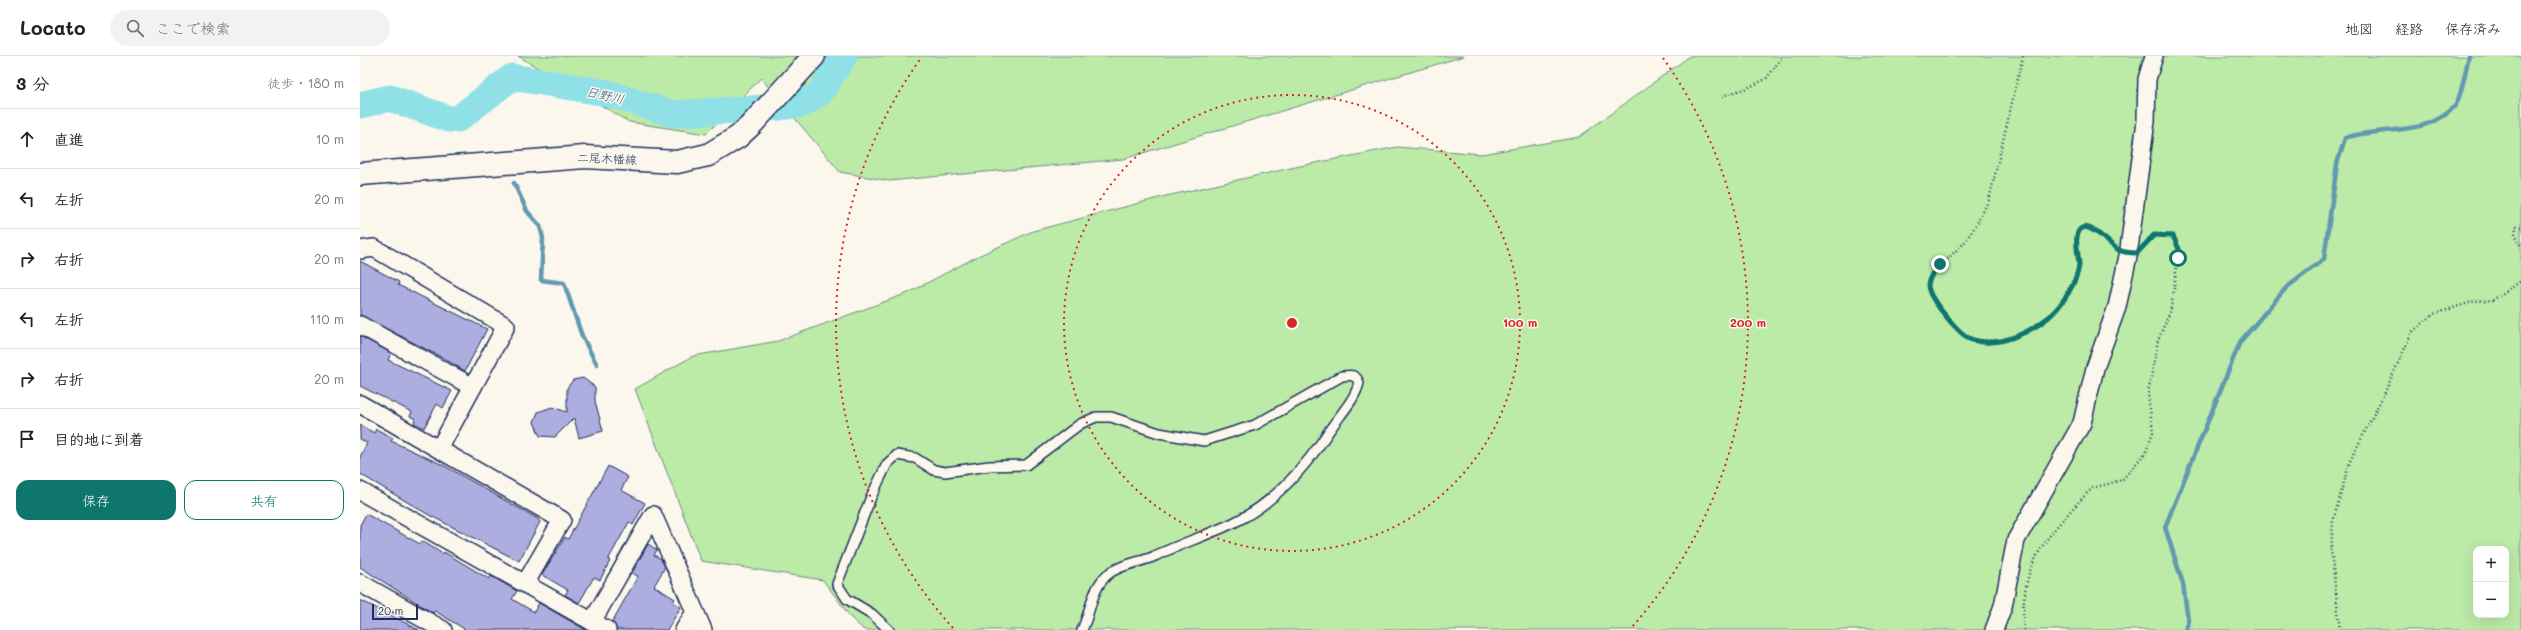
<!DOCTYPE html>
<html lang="ja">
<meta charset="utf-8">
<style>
:root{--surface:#fff;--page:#f2f2f2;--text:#222;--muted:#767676;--line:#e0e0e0;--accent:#0f766e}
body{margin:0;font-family:Mali,"Klee One",sans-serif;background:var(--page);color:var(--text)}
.controls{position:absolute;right:12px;bottom:12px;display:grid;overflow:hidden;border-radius:8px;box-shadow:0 4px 16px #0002}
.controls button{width:36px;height:36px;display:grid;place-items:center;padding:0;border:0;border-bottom:1px solid var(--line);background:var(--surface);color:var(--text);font:20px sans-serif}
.scale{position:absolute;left:12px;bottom:10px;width:46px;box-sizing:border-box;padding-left:4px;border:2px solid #1b2f5e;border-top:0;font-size:11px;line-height:14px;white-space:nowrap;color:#1b2f5e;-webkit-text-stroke:3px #fbf7ec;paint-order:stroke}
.stop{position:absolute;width:12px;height:12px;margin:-9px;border:3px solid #0f766e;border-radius:50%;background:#fff}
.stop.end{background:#0f766e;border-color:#fff;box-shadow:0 1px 4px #0008}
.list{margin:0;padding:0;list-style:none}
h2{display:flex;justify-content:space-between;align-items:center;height:52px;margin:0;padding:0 16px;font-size:17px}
h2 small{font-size:13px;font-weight:400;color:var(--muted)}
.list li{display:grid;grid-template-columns:26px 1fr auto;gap:12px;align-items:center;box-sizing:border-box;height:60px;padding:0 16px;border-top:1px solid var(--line)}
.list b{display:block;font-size:15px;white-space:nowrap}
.list em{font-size:13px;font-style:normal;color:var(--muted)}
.actions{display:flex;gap:8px;padding:12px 16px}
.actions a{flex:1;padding:9px 0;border:1px solid var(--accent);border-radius:12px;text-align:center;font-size:14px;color:var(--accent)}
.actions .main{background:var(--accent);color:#fff}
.icon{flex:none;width:22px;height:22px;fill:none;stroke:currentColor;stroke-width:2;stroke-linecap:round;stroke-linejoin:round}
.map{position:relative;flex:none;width:2161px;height:574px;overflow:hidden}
header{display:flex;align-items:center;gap:24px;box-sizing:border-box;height:56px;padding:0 20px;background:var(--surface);border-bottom:1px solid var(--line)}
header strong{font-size:19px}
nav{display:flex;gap:22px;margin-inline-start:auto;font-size:14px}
.search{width:280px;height:36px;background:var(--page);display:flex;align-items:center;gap:10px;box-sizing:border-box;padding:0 14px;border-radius:22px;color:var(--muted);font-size:15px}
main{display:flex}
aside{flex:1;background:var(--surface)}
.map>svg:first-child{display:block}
</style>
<header>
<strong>Locato</strong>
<div class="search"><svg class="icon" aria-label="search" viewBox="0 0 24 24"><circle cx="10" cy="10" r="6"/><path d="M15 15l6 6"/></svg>ここで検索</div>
<nav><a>地図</a><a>経路</a><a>保存済み</a></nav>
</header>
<main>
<aside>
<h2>3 分<small>徒歩 · 180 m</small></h2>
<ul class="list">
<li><svg class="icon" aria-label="ahead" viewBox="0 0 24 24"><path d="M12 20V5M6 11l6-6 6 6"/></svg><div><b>直進</b></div><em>10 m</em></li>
<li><svg class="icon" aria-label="left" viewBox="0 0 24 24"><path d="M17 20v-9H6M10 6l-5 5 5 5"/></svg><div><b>左折</b></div><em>20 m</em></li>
<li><svg class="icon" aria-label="right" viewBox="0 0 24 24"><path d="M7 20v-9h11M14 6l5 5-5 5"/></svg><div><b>右折</b></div><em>20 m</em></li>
<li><svg class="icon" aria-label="left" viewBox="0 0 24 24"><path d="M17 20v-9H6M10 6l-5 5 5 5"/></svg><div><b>左折</b></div><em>110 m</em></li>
<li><svg class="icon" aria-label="right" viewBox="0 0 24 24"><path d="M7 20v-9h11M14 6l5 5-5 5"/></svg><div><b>右折</b></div><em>20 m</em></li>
<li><svg class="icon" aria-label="arrive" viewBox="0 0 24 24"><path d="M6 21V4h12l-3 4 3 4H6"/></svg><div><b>目的地に到着</b></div></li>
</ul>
<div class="actions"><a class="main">保存</a><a>共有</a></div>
</aside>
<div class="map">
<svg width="2161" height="574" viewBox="0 0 2161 574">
<rect width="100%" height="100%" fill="#fbf7ec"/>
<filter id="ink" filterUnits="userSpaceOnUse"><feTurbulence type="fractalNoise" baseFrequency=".025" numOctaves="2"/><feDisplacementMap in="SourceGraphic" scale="8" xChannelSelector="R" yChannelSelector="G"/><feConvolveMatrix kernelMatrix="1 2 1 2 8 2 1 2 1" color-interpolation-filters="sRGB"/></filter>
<g filter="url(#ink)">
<path fill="#bceaa7" stroke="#6c8c82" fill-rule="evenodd" d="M 158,0 L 1104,0 L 763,103 L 529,125 L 480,116 L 401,22 L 346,78 L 269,66 Z
M 1330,0 L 2161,0 L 2161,574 L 504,574 L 492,563 L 463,524 L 341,505 L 275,333 L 333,300 L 418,285 L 548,237 L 618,200 L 673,175 L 806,140 L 940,110 L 1037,91 L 1122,98 L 1219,81 ZM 2116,493 L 2146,493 L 2146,559 L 2116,559 Z"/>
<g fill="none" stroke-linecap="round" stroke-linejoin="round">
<path stroke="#6199b0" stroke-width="4.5" d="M 154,127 L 167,155 L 180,170 L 183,182 L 181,224 L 204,227 L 222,280 L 237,309
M 1826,574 L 1828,564 L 1823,528 L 1805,471 L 1880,286 L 1926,232 L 1964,203 L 1977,108 L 1985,82 C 2019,70 2068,81 2095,50 C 2101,43 2106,11 2109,0"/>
<path stroke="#8fe0e7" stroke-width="27" d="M 0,49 L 30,42 L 89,63 L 98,63 L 152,21 L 247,37 L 313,58 L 419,51 L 442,48 L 460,37 L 484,0"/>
</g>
<path fill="#adaedf" stroke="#1b2f5e" d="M 0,205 L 39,226 L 38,229 L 127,273 L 105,315 L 85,303 L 0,259 Z
M 0,280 L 31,297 L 28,304 L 92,335 L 83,352 L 77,348 L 64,372 L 54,367 L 55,363 L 50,360 L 52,356 L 0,330 Z
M 223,322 L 235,331 L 235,345 L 243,375 L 219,382 L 214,362 L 195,381 L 180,380 L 174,366 L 178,356 L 192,351 L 207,356 L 207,332 L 213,324 Z
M 0,369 L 14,377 L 16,373 L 33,382 L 31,385 L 83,409 L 178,463 L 180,466 L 159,505 L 69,459 L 0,418 L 0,401 L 7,387 L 0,383 Z
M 248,410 L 268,421 L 261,434 L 285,447 L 273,469 L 269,466 L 248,504 L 250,505 L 240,524 L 234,521 L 219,547 L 205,539 L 208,534 L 182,519 L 205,481 L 208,483 Z
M 6,458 L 60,488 L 62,485 L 83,498 L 84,496 L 129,523 L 131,520 L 145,528 L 157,535 L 152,543 L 174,556 L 179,547 L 226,574 L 106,574 L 75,555 L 73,557 L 0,511 L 0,469 Z
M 288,488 L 297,494 L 294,499 L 301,503 L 305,511 L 294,530 L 315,543 L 313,546 L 321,551 L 307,574 L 257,574 L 252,566 L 278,520 L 272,517 Z
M 0,544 L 38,563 L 59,574 L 0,574 Z"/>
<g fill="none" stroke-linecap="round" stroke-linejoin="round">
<defs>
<path id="service" d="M 529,574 L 512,558 L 487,543 L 477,528 L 511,441 L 527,408 L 537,399 L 555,402 L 574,414 L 585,416 L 629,410 L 666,409 L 720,368 L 736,361 L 751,361 L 799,377 L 844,385 L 895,369 L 982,320 C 991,319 996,318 999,327 C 995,344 979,360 969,375 C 946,411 912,449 873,467 C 848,479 820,488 795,500 C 779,507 760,508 747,519 C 731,534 731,555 722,574"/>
<path id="minor" d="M 0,194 L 14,192 L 146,270 L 79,393
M 0,269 L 113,331
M 0,348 L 202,464 L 165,528
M 0,435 L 247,574
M 293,459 L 343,574
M 0,527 L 83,574
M 232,566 L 293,459
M 324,574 L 335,556
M 1634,574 L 1643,550 L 1656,484 L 1722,367 L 1735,312 L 1757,251 L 1768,200 L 1786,65 L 1787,23 L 1794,0"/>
<path id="secondary" d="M 0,118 L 225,101 L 317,106 L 348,99 L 378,81 L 391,69 L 454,0"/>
</defs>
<use href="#service" stroke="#1b2f5e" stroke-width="12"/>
<use href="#minor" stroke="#1b2f5e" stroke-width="20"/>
<use href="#secondary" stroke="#1b2f5e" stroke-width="25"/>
<path stroke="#1b2f5e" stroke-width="2.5" stroke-dasharray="1 3" stroke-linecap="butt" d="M 1663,0 L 1629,144 L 1616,169 L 1604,187 L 1571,219 L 1568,229 L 1570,240 L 1600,276 L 1612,284 L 1643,285 L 1668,275 L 1689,261 L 1701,247 L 1718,214 L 1717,176 C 1730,163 1742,182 1753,190
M 1362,40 L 1387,32 L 1406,23 L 1423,0
M 2161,171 L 2156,170 L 2155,177 L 2161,191
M 1664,574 C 1659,507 1685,483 1728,436 L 1733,432 L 1762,424 L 1786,396 L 1793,376 L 1788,338 L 1798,284 L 1810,256 L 1813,240 L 1819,193 L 1813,180 L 1794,179 L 1786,185
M 1980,574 L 1971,494 L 1973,465 L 1990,405 L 2025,336 L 2052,276 L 2074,258 L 2115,245 L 2133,244 L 2161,225"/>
<use href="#service" stroke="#fbf7ec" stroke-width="9"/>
<use href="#minor" stroke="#fbf7ec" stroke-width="17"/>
<use href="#secondary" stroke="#fbf7ec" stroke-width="22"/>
</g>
</g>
<g fill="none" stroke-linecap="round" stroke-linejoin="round" filter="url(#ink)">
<path stroke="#0f766e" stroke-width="5" d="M 1580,208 C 1575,214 1569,220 1568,229 C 1568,242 1600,280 1613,284 C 1638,292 1669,277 1689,261 C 1702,249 1717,227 1719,209 C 1719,200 1712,177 1722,172 C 1731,167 1750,189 1759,194 C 1765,197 1771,197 1777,197 L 1794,179 L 1813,180 L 1819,193 L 1818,202"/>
</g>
<g fill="none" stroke="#d62828" stroke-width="2" stroke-dasharray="2 4">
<circle cx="932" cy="267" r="228"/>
<path d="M593 572A456 456 0 0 1 561 2M1303 2A456 456 0 0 1 1271 572"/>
</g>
<g text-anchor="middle" stroke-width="3" stroke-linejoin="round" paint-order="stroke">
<g font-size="12" fill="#1b2f5e" stroke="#fbf7ec">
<text transform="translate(247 103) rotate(2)" y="4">二尾木幡線</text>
</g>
<g font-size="13" font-style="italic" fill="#385b80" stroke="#fbf7ec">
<text transform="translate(245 39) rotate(13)" y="5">日野川</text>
</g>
</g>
<circle cx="932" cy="267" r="6" fill="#d62828" stroke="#fbf7ec" stroke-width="2"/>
<g font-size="12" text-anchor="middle" font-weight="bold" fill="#d62828" stroke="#fbf7ec" stroke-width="3" stroke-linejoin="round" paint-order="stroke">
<text x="1160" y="271">100 m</text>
<text x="1388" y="271">200 m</text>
</g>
</svg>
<div class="controls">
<button>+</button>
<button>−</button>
</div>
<div class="scale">20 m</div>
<div class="stop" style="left:1818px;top:202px"></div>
<div class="stop end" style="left:1580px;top:208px"></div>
</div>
</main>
